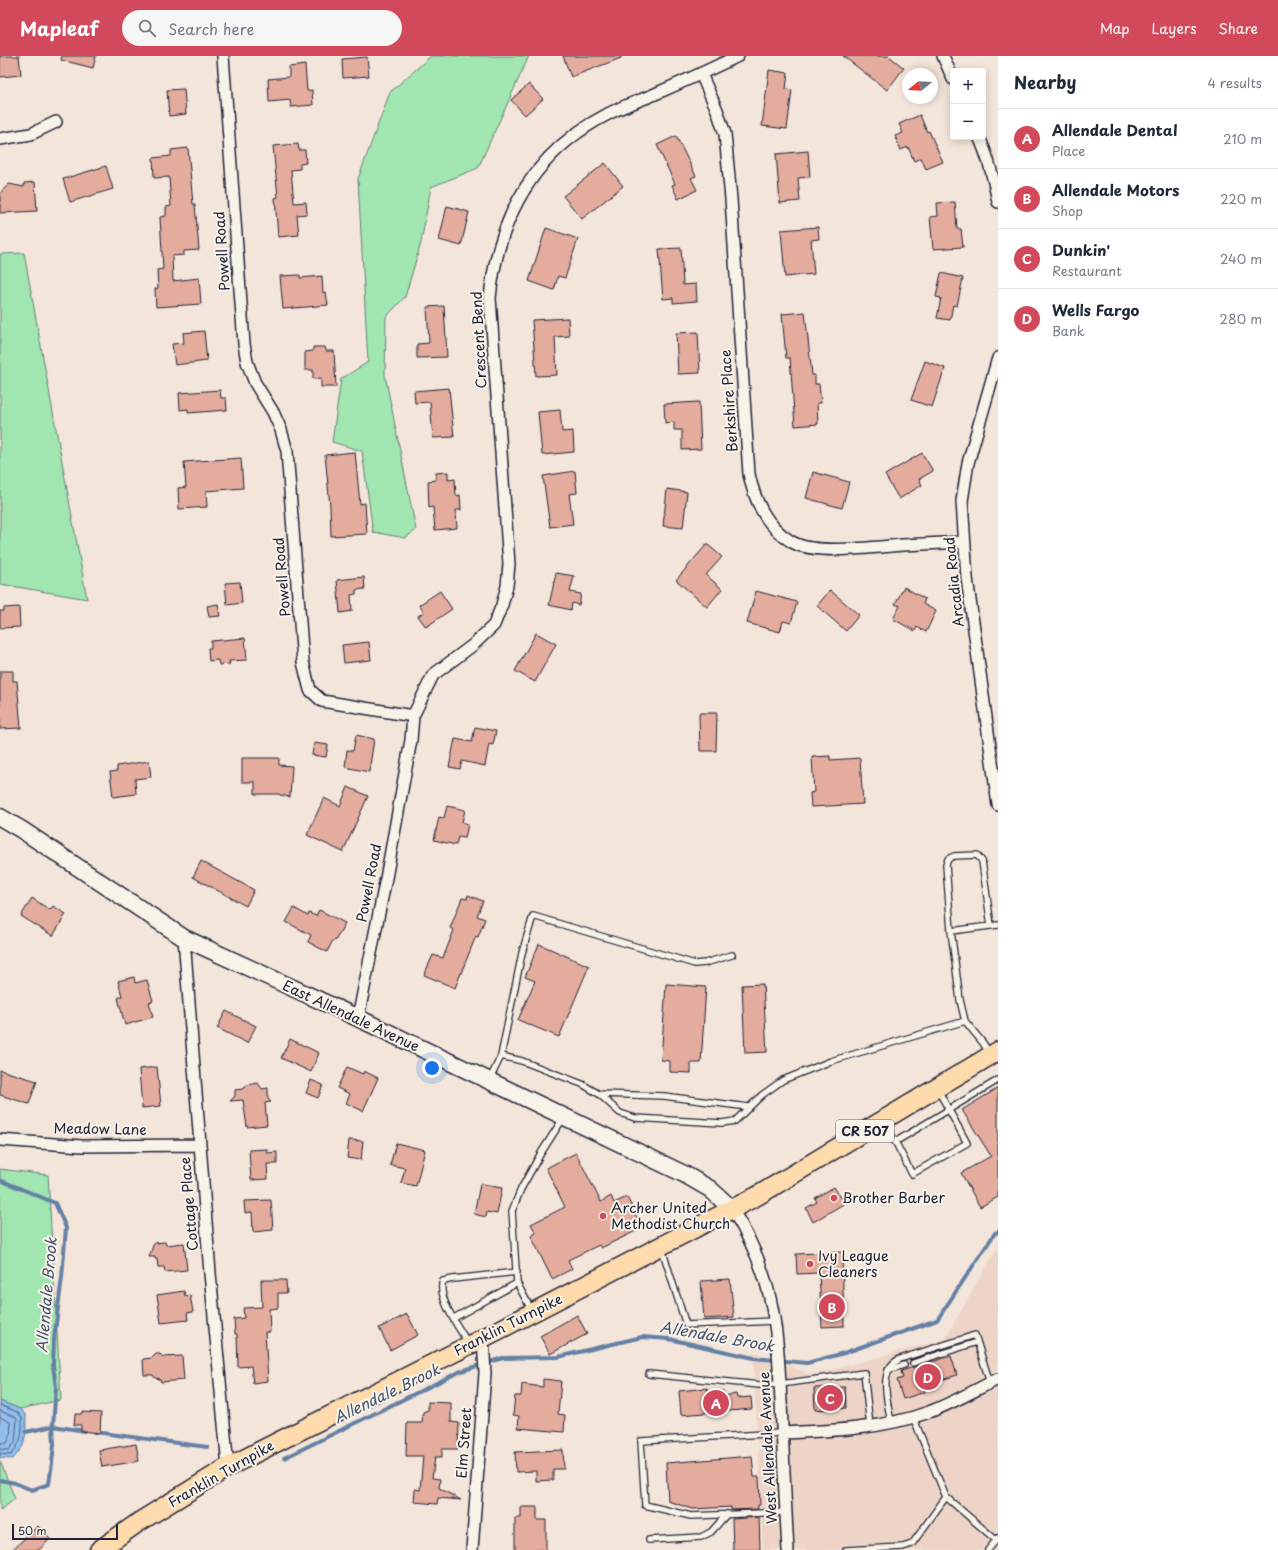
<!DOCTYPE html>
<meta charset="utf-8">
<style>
:root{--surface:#fff;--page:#f6f6f7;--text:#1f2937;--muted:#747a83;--line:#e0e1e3;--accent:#d1495b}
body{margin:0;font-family:"Playpen Sans",sans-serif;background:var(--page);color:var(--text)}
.controls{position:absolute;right:12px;top:12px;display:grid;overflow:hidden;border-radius:4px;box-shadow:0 2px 10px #0003}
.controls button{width:36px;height:36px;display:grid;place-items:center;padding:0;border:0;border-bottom:1px solid var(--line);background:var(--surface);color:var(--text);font:20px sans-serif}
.compass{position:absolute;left:902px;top:12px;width:36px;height:36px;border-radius:50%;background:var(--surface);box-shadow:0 2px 10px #0003;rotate:252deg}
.scale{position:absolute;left:12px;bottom:10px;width:106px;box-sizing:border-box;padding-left:4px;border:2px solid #22223b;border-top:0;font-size:11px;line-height:14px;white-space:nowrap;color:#22223b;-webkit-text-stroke:3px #f7f3e8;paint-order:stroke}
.you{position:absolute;left:432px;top:1012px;width:14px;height:14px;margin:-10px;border:3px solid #fff;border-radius:50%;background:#1a73e8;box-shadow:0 0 0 6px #1a73e833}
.badge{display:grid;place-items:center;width:26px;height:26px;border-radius:50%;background:var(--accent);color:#fff;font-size:13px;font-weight:700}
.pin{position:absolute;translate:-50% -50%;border:2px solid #fff;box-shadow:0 1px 4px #0006}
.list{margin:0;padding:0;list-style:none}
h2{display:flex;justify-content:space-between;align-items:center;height:52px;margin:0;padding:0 16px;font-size:17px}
h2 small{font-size:13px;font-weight:400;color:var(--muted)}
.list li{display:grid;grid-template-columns:26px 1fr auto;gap:12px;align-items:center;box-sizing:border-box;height:60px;padding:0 16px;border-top:1px solid var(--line)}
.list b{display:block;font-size:15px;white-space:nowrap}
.list p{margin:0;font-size:13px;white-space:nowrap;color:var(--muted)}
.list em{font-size:13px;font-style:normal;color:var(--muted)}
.icon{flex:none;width:22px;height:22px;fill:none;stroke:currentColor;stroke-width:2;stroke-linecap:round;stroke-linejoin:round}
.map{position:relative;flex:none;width:998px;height:1494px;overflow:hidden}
header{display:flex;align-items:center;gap:24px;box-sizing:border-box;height:56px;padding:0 20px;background:var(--accent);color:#fff}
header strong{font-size:19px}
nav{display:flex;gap:22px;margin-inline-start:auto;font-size:14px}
.search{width:280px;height:36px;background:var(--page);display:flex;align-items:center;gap:10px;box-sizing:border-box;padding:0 14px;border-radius:22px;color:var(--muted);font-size:15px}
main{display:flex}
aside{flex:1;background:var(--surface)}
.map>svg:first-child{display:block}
</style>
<header>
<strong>Mapleaf</strong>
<div class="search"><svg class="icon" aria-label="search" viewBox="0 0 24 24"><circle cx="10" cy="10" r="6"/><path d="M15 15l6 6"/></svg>Search here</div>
<nav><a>Map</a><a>Layers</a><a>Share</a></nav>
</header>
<main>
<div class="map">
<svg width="998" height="1494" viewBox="0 0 998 1494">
<rect width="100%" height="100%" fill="#f3e5d9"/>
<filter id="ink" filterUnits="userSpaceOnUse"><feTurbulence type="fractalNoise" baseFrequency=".025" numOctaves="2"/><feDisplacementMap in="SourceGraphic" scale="8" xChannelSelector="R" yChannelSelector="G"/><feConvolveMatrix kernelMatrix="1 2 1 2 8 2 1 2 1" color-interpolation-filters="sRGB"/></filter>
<g filter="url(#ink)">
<path fill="#eed4c7" d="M 998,1190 L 998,1494 L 763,1494 L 753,1295 L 812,1319 L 945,1283 Z"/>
<path fill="#a1e5b0" stroke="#628476" d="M 431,0 L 529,0 L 478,112 L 431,131 L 421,187 L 405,241 L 386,261 L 385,319 L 416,474 L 405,482 L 373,476 L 362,395 L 332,386 L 341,323 L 368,306 L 358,123 L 390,36 Z
M 24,197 L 87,543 L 0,528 L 0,198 Z
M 0,1113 L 48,1119 L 61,1344 L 20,1353 L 0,1345 Z
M 0,1405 L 15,1443 L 0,1454 Z"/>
<path fill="#92beeb" stroke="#6580a5" d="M 0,1345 L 20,1353 L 26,1359 L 26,1376 L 23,1390 L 13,1403 L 0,1402 Z"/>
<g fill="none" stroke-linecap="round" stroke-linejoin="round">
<path stroke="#4f6081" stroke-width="1" d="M 0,1349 L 17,1356 L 22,1362 C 22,1378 22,1386 11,1399 L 0,1398
M 0,1355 L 15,1361 L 17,1363 L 15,1386 L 9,1394 L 0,1393
M 0,1361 L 10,1366 C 11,1372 11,1381 7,1387 L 0,1387"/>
<path stroke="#6580a5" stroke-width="4" d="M 0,1124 L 55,1147 L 66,1172 L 62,1221 L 54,1283 L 53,1309 L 56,1331 L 53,1370 L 54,1388 L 52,1407 L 49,1428 L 32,1434 L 15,1427 L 0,1424
M 26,1376 L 53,1370 L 85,1375
M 95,1376 L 207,1391
M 284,1402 L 461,1315 L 503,1302 L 558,1301 L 642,1281 L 669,1283 L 754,1302 L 807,1307 L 844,1297 L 937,1264 L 995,1177 L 998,1176"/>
</g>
<path fill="#e4ac9c" stroke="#22223b" d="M 0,0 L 19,0 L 21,19 L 0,21 Z
M 62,0 L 96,0 L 93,12 L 61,4 Z
M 563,0 L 621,0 L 621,2 L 571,21 Z
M 843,0 L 889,0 L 904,12 L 887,34 Z
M 367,1 L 369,20 L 343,22 L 342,3 Z
M 305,9 L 307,35 L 312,34 L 313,49 L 291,51 L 290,44 L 269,46 L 268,23 L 289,21 L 289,11 Z
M 769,14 L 788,17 L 786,33 L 792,34 L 787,73 L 762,70 Z
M 529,28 L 543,43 L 525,59 L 511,44 Z
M 184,33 L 186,58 L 169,60 L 167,34 Z
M 920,59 L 927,76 L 929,75 L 943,106 L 926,113 L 921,102 L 914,105 L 908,91 L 901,94 L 895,80 L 903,77 L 899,68 Z
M 676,80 L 696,120 L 691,122 L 697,134 L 678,143 L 672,129 L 675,128 L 657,89 Z
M 298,88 L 299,94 L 305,94 L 306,107 L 300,108 L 300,113 L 291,114 L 294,147 L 306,146 L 307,158 L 297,159 L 299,179 L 278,181 L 275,142 L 278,141 L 273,90 Z
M 188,92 L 193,148 L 195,148 L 199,194 L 184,195 L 184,199 L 172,200 L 173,225 L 199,222 L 201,248 L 156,251 L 155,233 L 158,232 L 157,214 L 163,213 L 160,161 L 166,160 L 166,151 L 171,150 L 169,121 L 154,122 L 153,102 L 171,100 L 171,94 Z
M 808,95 L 810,121 L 798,122 L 800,145 L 780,147 L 776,98 Z
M 605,107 L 623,130 L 582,163 L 563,140 Z
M 106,110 L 113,133 L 70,146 L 63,123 Z
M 35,126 L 37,155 L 0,157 L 0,137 L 9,128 L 24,131 L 24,127 Z
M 955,146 L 957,173 L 961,173 L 963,191 L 933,193 L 930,161 L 938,160 L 937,147 Z
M 447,150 L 469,156 L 461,190 L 439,184 Z
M 818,171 L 819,183 L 811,184 L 814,218 L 785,221 L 781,174 Z
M 546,172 L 578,183 L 565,222 L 558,220 L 554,234 L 529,225 Z
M 681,192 L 683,229 L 696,228 L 697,245 L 673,247 L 673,242 L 663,243 L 659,193 Z
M 941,217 L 963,222 L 957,250 L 953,249 L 950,264 L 937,262 L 941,242 L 936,241 Z
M 300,219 L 300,222 L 322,220 L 323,237 L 326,236 L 328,249 L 283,253 L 280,220 Z
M 444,250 L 447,301 L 417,302 L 417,288 L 429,287 L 427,251 Z
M 805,256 L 812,319 L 815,319 L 815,328 L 819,328 L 821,347 L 817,347 L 818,368 L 795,370 L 790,302 L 786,302 L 782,258 Z
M 568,262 L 569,280 L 555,281 L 557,319 L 536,320 L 532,264 Z
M 204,275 L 207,305 L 175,309 L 172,288 L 184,287 L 183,277 Z
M 698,276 L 700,317 L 678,318 L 676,277 Z
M 313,291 L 325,291 L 326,295 L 334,295 L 336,331 L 321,331 L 321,322 L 313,323 L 313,314 L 305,314 L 305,296 L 313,295 Z
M 925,305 L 945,312 L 932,351 L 911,344 Z
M 449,332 L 454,381 L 433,382 L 430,346 L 415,347 L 414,335 Z
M 220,334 L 221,342 L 226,342 L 227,354 L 188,357 L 188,353 L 180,354 L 179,337 Z
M 699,346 L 701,393 L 682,394 L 682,374 L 674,374 L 674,366 L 665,367 L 664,348 Z
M 560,354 L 562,376 L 573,375 L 574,396 L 542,399 L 538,356 Z
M 355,396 L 360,448 L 365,447 L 367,478 L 331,480 L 330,450 L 325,399 Z
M 922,397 L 933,415 L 919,423 L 922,429 L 899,443 L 885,419 Z
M 241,402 L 243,432 L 206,435 L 207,451 L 179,453 L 178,432 L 186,431 L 184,406 Z
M 575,415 L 577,437 L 569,438 L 573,468 L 550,471 L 543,420 Z
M 448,416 L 448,424 L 455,423 L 456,440 L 460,439 L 461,454 L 456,454 L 457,472 L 435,474 L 433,451 L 429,452 L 428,425 L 436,424 L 436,417 Z
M 813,416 L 849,426 L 842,452 L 806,442 Z
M 667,433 L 687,436 L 683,472 L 663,470 Z
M 707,488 L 722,501 L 706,519 L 722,533 L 707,551 L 676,524 Z
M 556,517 L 574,520 L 570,536 L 581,538 L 579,549 L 572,547 L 571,554 L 549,549 Z
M 364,521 L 365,533 L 356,534 L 356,538 L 351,539 L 352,555 L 340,557 L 337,524 Z
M 240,526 L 242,547 L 227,549 L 225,527 Z
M 904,531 L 925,543 L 923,548 L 936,555 L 926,576 L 917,571 L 915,575 L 893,563 L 900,550 L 895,548 Z
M 830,534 L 859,559 L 846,575 L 817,550 Z
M 440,535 L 452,553 L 426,571 L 418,560 L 424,556 L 419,549 Z
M 756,535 L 797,546 L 791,567 L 783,565 L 780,576 L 747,567 Z
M 218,548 L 220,560 L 209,561 L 207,550 Z
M 19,551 L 20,571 L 0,572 L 0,555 L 4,555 L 4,552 Z
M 536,577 L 556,588 L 535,626 L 515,615 Z
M 245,582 L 247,604 L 229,605 L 230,608 L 219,609 L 218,604 L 209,605 L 208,592 L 211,592 L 211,585 Z
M 369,586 L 371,604 L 344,607 L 342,589 Z
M 0,615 L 13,615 L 13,625 L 17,625 L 21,672 L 0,673 Z
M 699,657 L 717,657 L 716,695 L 700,695 Z
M 475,671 L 496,675 L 493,689 L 489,688 L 485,710 L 462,705 L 460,713 L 449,711 L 455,683 L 472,686 Z
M 356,679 L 374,683 L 369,716 L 345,711 L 347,694 L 353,695 Z
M 314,687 L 328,689 L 326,701 L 312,699 Z
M 830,700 L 830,704 L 860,702 L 863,748 L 811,751 L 810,737 L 814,736 L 812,701 Z
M 242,702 L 279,702 L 279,709 L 292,710 L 290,741 L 280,739 L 279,738 L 255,738 L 255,726 L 242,726 Z
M 149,705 L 151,721 L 135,723 L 136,738 L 113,741 L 110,716 L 117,715 L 117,710 Z
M 348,731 L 368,740 L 343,796 L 307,779 L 324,742 L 340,750 Z
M 447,750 L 465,754 L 462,766 L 468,768 L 465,782 L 458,781 L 456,789 L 434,784 L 439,761 L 444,762 Z
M 201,805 L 254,834 L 246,850 L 193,821 Z
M 468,839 L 483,845 L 477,860 L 485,863 L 478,881 L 476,880 L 455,932 L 424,919 L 433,899 L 443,902 L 454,874 L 450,872 L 462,842 L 467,843 Z
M 32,842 L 50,854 L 53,850 L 66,858 L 53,880 L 21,860 Z
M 294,852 L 308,860 L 309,857 L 316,860 L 319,854 L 345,867 L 335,885 L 333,884 L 327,896 L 308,886 L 311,879 L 286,866 Z
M 539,888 L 589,910 L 559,981 L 518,964 L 535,925 L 525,921 Z
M 134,921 L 135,927 L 147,924 L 153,945 L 149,946 L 153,961 L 125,969 L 118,942 L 122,940 L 118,925 Z
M 666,928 L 706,931 L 701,1007 L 691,1007 L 691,1017 L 670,1016 L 670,1005 L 661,1004 Z
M 763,928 L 767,996 L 745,997 L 742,929 Z
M 226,955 L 256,970 L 247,987 L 217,972 Z
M 290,983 L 319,997 L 311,1016 L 281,1002 Z
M 157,1011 L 161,1050 L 142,1052 L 139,1013 Z
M 347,1011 L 363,1018 L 364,1015 L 378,1022 L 363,1055 L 346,1047 L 350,1038 L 337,1032 Z
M 0,1014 L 37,1025 L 29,1048 L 0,1039 Z
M 311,1024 L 323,1029 L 318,1042 L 306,1037 Z
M 258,1027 L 262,1033 L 268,1032 L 268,1043 L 271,1046 L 265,1047 L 267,1069 L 247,1071 L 243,1044 L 230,1045 L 235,1040 L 235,1034 L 242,1033 L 247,1029 Z
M 998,1032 L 998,1141 L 980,1151 L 961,1117 L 991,1100 L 962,1054 Z
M 349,1084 L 363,1085 L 361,1104 L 347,1102 Z
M 396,1087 L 425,1094 L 416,1130 L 401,1127 L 405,1112 L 390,1109 Z
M 267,1093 L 267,1097 L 277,1096 L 277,1108 L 267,1108 L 268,1123 L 251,1124 L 249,1094 Z
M 576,1097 L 601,1146 L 611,1140 L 614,1147 L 627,1141 L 642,1172 L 601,1192 L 599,1189 L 568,1204 L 572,1213 L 552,1223 L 531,1180 L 536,1177 L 531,1168 L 565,1151 L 546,1112 Z
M 480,1128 L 502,1132 L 497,1158 L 487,1156 L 486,1161 L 474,1158 Z
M 834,1131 L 845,1147 L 813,1166 L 806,1152 L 817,1146 L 815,1142 Z
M 271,1144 L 273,1174 L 253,1176 L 252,1156 L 245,1157 L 244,1145 Z
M 165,1186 L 166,1189 L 184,1187 L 187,1214 L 165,1216 L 164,1211 L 158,1211 L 157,1203 L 155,1203 L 155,1201 L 149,1201 L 154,1187 Z
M 842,1196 L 844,1270 L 822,1271 L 819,1217 L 797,1218 L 796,1198 Z
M 730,1223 L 734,1261 L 704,1263 L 701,1225 Z
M 261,1224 L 286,1224 L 287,1237 L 278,1237 L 278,1252 L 269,1253 L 270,1276 L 265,1276 L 268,1325 L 253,1327 L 251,1310 L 238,1311 L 237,1278 L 235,1278 L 234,1263 L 244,1262 L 243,1252 L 262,1251 Z
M 184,1235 L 185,1240 L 190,1239 L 193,1256 L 187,1257 L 188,1264 L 161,1267 L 157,1239 Z
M 407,1258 L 418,1279 L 390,1294 L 379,1272 Z
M 577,1259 L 587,1278 L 550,1298 L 540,1280 Z
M 156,1298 L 160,1298 L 163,1301 L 182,1300 L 184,1324 L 161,1326 L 160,1323 L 155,1322 L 153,1319 L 144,1319 L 143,1303 L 152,1302 Z
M 951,1300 L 957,1319 L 923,1330 L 925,1336 L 903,1343 L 897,1324 L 903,1322 L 901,1315 Z
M 543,1323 L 561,1325 L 558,1358 L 565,1359 L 564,1376 L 518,1372 L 519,1360 L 513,1359 L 515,1340 L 521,1340 L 522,1328 L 543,1331 Z
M 845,1331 L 846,1352 L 815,1354 L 814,1332 Z
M 707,1332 L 708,1336 L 723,1335 L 723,1340 L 736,1338 L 737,1342 L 751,1341 L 752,1353 L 681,1359 L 679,1335 Z
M 428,1346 L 451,1347 L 451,1366 L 459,1367 L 458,1393 L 442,1393 L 442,1401 L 435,1401 L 432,1422 L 440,1423 L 439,1432 L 461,1444 L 438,1442 L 437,1448 L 414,1446 L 415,1433 L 420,1434 L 423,1400 L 406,1400 L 407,1367 L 422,1367 L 423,1356 L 428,1354 Z
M 82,1356 L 101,1357 L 100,1377 L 81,1375 L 81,1369 L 74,1369 L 75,1358 L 81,1358 Z
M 136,1388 L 139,1405 L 102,1411 L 99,1394 Z
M 563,1394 L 564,1413 L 553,1413 L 553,1424 L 536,1425 L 536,1415 L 516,1416 L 515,1396 Z
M 752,1400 L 754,1421 L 759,1421 L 760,1449 L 758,1449 L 758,1453 L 731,1454 L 731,1451 L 692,1453 L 668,1445 L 666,1407 Z
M 521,1451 L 537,1451 L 537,1464 L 546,1464 L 546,1494 L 515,1494 L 515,1462 L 521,1462 Z
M 759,1461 L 760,1494 L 733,1494 L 732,1463 Z
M 38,1470 L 50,1483 L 39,1494 L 12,1494 Z"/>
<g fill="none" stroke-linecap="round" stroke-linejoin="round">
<defs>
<path id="lane" d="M 951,875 L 998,869
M 965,965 L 960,944 L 951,875 L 946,809 L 948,803 L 954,800 L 977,799 L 982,805 L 991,870
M 501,1000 L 522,897 L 533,860 L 695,908 L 705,907 L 732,899
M 490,1023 L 501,1000 L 522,1005 L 582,1028 L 599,1038 L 620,1057 L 635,1062 L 722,1067 L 735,1065 L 762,1039 L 783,1024 L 831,1005 L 965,965 L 983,987 L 990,998
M 599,1038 L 664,1040 L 748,1051
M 885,1066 L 912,1118 L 967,1087 L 938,1034
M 895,1086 L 998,1024
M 662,1193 L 686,1269 L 774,1265
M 532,1255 L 517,1227 L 512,1155 L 521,1133 L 541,1097 L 564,1061
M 454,1262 L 517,1227
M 468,1287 C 460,1274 436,1240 443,1225 L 453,1223 L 517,1216
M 913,1307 L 977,1286
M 888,1314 L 904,1309
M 649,1318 L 760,1329 L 780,1328 L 864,1317 L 870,1370
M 913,1361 L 946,1441 L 996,1484
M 891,1367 C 888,1346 877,1313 900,1303 L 975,1279 L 990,1327
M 782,1377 L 641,1385 L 645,1449 L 691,1460 L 786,1456
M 649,1484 L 701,1481 L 711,1476 L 727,1458
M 846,1494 L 903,1491 L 912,1488 L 946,1441
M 988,1494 L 998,1482"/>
<path id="street" d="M 223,0 L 244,288 L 247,306 L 255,327 L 273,356 L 281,374 L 287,395 L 303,606 L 310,634 L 322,645 L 413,660
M 943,0 L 953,23
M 701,18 L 717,54 L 725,78 L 731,143 L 749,418 C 755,447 768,473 794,487 C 817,499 876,491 903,489 C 924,488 944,487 964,486
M 979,81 C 989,102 994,124 998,146
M 0,83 L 31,78 L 56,66
M 998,302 L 968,407 L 962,445 L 967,522 L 998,749
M 184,882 L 210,1217 L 228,1411
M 358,962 L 387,817 L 411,684 L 413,660 L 433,619 L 473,589 L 494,569 L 502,549 L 507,530 L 509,508 L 490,242 C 498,161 534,96 608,58 C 623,50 639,45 655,38 C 683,26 711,13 738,0
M 0,1084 L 82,1090 L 199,1089
M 732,1153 C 749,1180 763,1211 770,1242 C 778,1276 779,1311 781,1345 C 783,1395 785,1444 788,1494
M 782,1377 C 831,1375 883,1373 929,1356 C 953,1347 975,1334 998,1323
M 472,1494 L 485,1317 L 483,1282"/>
<path id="secondary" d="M 0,761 L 22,774 L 184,882 L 358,962 L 684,1118 L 710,1133 L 732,1153"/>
<path id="primary" d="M 99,1494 L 139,1466 L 228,1411 L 499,1274 L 757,1140 L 998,995"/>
</defs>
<use href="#lane" stroke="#22223b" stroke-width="8"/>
<use href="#street" stroke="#22223b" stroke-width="14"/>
<use href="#secondary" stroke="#22223b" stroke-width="19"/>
<use href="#primary" stroke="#22223b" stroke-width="21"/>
<use href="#lane" stroke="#f7f3e8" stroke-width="5.5"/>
<use href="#street" stroke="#f7f3e8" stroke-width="11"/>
<use href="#secondary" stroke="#f7f3e8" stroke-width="16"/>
<use href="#primary" stroke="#fedbac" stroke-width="18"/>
</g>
</g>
<g fill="#d1495b" stroke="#f7f3e8" stroke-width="1.5">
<circle cx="834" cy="1142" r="4"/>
<circle cx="603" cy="1160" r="4"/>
<circle cx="810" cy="1208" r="4"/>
</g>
<g text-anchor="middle" stroke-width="4" stroke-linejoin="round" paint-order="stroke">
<rect fill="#f7f3e8" stroke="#62616f" stroke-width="1" x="836" y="1064" width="58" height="22" rx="3"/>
<g font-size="13" font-weight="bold" fill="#22223b">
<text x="865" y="1080">CR 507</text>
</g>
<g font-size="14" fill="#22223b" stroke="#f7f3e8">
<text transform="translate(222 195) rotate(-94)" y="5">Powell Road</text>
<text transform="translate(479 284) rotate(-93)" y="5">Crescent Bend</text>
<text transform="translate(729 345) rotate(-94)" y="5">Berkshire Place</text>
<text transform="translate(282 521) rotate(-95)" y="5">Powell Road</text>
<text transform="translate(954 526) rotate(-96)" y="5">Arcadia Road</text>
<text transform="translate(369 827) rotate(-79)" y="5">Powell Road</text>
<text transform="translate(351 960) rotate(25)" y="5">East Allendale Avenue</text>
<text transform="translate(100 1073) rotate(1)" y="5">Meadow Lane</text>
<text transform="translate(189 1148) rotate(-95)" y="5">Cottage Place</text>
<text transform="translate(508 1269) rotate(-27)" y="5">Franklin Turnpike</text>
<text transform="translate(464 1387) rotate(-86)" y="5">Elm Street</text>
<text transform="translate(768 1392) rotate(-93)" y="5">West Allendale Avenue</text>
<text transform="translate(221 1418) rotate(-30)" y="5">Franklin Turnpike</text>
</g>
<g font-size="14" fill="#22223b" stroke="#f7f3e8" text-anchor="start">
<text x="842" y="1147">Brother Barber</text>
<text x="611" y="1157">Archer United<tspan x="611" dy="16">Methodist Church</tspan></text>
<text x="818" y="1205">Ivy League<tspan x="818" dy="16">Cleaners</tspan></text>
</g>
<g font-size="15" font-style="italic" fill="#445170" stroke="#f7f3e8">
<text transform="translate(47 1239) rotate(-85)" y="5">Allendale Brook</text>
<text transform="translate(717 1281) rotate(10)" y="5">Allendale Brook</text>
<text transform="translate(387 1338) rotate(-26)" y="5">Allendale Brook</text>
</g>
</g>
</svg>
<div class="controls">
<button>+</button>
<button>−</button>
</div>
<svg class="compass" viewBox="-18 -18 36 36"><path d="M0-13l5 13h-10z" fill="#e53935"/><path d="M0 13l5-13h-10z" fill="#747a83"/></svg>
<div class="scale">50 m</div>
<div class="you"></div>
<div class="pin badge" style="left:716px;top:1347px">A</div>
<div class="pin badge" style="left:832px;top:1251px">B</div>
<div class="pin badge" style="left:830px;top:1342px">C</div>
<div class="pin badge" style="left:928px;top:1321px">D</div>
</div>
<aside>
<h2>Nearby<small>4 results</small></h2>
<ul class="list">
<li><span class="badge">A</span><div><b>Allendale Dental</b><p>Place</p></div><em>210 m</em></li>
<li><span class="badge">B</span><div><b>Allendale Motors</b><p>Shop</p></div><em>220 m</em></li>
<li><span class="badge">C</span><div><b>Dunkin'</b><p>Restaurant</p></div><em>240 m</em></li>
<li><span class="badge">D</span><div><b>Wells Fargo</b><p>Bank</p></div><em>280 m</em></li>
</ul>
</aside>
</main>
